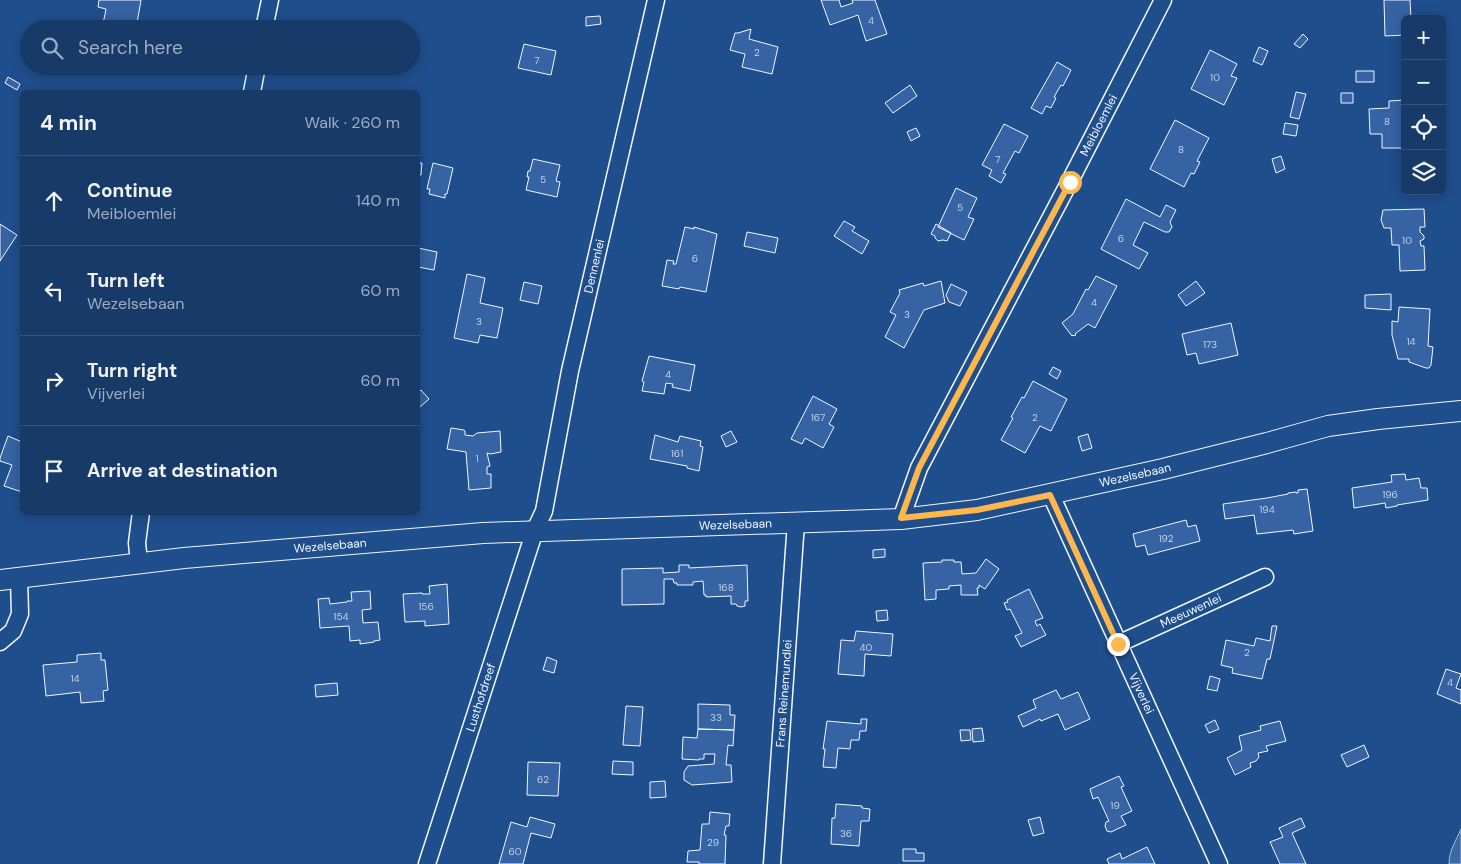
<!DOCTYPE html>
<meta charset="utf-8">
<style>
:root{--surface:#173a69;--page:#244571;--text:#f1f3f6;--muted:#9eadc0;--line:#36547d}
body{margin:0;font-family:"DM Sans",sans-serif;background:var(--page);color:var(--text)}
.controls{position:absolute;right:15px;top:15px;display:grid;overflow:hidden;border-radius:8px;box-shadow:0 2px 12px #0003}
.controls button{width:45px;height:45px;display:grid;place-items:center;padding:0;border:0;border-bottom:1px solid var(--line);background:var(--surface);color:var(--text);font:25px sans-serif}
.stop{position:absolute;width:15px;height:15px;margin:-11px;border:4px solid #ffb74d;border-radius:50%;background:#fff}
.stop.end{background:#ffb74d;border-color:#fff;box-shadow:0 1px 5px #0008}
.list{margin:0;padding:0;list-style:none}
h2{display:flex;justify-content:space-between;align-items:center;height:65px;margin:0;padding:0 20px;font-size:21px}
h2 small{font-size:16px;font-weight:400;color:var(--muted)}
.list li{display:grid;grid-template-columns:32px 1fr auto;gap:15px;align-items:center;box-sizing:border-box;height:90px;padding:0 20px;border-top:1px solid var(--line)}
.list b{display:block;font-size:19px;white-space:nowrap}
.list p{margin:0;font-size:16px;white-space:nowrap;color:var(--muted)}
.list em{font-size:16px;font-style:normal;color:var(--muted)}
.icon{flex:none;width:28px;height:28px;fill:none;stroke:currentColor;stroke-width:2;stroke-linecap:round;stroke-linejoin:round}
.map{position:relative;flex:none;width:1461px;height:864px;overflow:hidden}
.search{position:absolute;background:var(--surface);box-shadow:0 2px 12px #0003;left:20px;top:20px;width:400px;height:55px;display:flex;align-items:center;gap:12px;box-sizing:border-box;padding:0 18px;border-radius:28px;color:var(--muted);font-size:19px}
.panel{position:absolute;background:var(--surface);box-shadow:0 2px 12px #0003;left:20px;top:90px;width:400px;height:425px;border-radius:8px}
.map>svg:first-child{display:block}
</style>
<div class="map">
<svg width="1461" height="864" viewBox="0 0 1461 864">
<rect width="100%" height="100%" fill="#1f4e8c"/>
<path fill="#3b69a3" stroke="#a8bbd7" d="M 1461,829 L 1461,864 L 1449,864 C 1449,850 1456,841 1461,829 Z"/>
<path fill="#3563a3" stroke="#f2f6ff" d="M 99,0 L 141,0 L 136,29 L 102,29 L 106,9 L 98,7 Z
M 821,0 L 839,0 L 841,7 L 853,3 L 852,0 L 875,0 L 887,34 L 866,41 L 858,15 L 830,25 Z
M 1384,0 L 1410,0 L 1411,19 L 1405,19 L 1405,35 L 1385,36 Z
M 600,16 L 601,24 L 586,26 L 586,17 Z
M 751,29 L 749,39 L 778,47 L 772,74 L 742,67 L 745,54 L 730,50 L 735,33 L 738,33 Z
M 1303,34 L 1308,39 L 1300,48 L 1294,44 Z
M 524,44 L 556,51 L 551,75 L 518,68 Z
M 1259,47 L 1268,51 L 1262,65 L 1253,61 Z
M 1210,50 L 1237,64 L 1231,76 L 1237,78 L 1224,105 L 1191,89 Z
M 1057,62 L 1071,70 L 1063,86 L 1061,85 L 1054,97 L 1056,98 L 1051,108 L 1046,106 L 1042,114 L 1031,108 Z
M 1356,71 L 1374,71 L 1374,82 L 1356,82 Z
M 8,77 L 20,84 L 17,90 L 5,83 Z
M 910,85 L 917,96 L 893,113 L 885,103 Z
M 1296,92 L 1306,94 L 1299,119 L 1290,117 Z
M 1341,93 L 1353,93 L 1353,103 L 1341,103 Z
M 1405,100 L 1405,148 L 1382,148 L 1382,134 L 1370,134 L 1369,109 L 1389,108 L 1389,101 Z
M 1175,120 L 1209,138 L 1197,161 L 1200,162 L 1194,174 L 1191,173 L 1184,187 L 1150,169 Z
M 1285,123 L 1298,125 L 1296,136 L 1283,134 Z
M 1004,124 L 1028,136 L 1019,153 L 1015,151 L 1003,173 L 1006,174 L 1001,183 L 989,176 L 992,170 L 982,165 Z
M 916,128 L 920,136 L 911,141 L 907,132 Z
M 1281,156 L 1285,169 L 1276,173 L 1272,159 Z
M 533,159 L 560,165 L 556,181 L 560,182 L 557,197 L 526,190 L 529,177 L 527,177 L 528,171 L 530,171 Z
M 418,163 L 422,163 L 421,175 L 418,175 Z
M 433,163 L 453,168 L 447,194 L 445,194 L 445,198 L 429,194 L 430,189 L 427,189 Z
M 956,188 L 977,198 L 968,217 L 974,219 L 964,240 L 938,227 Z
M 1126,199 L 1160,217 L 1166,205 L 1176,210 L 1170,222 L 1172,227 L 1169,232 L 1165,232 L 1144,222 L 1133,245 L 1148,253 L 1139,269 L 1101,249 Z
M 1424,209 L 1425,227 L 1420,227 L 1420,232 L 1424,236 L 1424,239 L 1420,241 L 1421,246 L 1424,246 L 1425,270 L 1400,271 L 1399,245 L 1392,245 L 1391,228 L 1384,228 L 1381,220 L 1383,210 Z
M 844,221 L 855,227 L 852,231 L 869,241 L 862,254 L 834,236 Z
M 0,224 L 17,235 L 0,261 Z
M 936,224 L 951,233 L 947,241 L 943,240 L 938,241 L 935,238 L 935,236 L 931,234 Z
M 685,227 L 694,229 L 694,227 L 717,234 L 706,292 L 680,287 L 679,289 L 662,286 L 667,260 L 674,261 L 673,264 L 676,264 Z
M 747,232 L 778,238 L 775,253 L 744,246 Z
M 418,248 L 437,252 L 434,270 L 418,267 Z
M 467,274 L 485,278 L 480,303 L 503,308 L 497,338 L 480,335 L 478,343 L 454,338 Z
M 1096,276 L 1117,286 L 1095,328 L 1088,324 L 1075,334 L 1076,335 L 1074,336 L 1073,335 L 1072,336 L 1062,323 L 1073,314 L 1086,289 L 1088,290 Z
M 941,281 L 945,303 L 924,310 L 904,348 L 885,337 L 896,315 L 890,312 L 900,293 L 899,290 L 923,283 L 924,286 Z
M 1196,281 L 1205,293 L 1186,306 L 1178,295 Z
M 524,282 L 542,286 L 538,304 L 520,300 Z
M 951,284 L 967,292 L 960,306 L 949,302 L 946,295 Z
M 1391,294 L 1391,310 L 1365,308 L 1365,295 Z
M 1399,307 L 1430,309 L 1428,346 L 1433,347 L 1431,365 L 1429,368 L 1426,368 L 1409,362 L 1409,359 L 1398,359 L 1392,335 L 1392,321 L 1398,322 Z
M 1231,323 L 1238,355 L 1199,364 L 1196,353 L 1187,355 L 1182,334 Z
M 649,356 L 695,365 L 690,391 L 672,387 L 673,384 L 666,383 L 664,394 L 642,391 L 644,382 L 642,381 Z
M 1053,367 L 1061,371 L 1057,379 L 1049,374 Z
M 1033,381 L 1067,399 L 1051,431 L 1040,426 L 1025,453 L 1001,440 L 1013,418 L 1011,417 L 1022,397 L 1024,398 Z
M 421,390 L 429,399 L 420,407 L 418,405 L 418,393 Z
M 813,396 L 837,409 L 829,424 L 834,427 L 823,448 L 805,438 L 802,444 L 791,439 Z
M 451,428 L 464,430 L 465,431 L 465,435 L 473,436 L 477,433 L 500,431 L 501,452 L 490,454 L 487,453 L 490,466 L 487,467 L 487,474 L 491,474 L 491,488 L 469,490 L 466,452 L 447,449 Z
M 731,431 L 737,442 L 726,447 L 721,436 Z
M 1088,434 L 1092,448 L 1082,451 L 1078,437 Z
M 655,435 L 678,442 L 680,436 L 701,441 L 700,446 L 703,447 L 699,471 L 687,468 L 687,466 L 650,459 Z
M 8,436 L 22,442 L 22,492 L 4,486 L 12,465 L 0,461 L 0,458 Z
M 1405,474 L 1406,480 L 1419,478 L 1421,488 L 1427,488 L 1428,500 L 1397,505 L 1397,506 L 1386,508 L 1385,503 L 1354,508 L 1352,488 L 1392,482 L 1391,475 Z
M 1307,489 L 1313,531 L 1294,534 L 1293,530 L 1257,534 L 1254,515 L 1225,519 L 1223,504 L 1267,498 L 1288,494 L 1288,493 L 1296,492 L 1296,493 L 1298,493 L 1298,490 Z
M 1186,520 L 1188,527 L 1196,525 L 1200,541 L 1148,555 L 1145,545 L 1136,547 L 1133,534 Z
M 885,549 L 885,557 L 873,558 L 873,550 Z
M 986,559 L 999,569 L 985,589 L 979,585 L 979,588 L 977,588 L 978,595 L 961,595 L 961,585 L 949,586 L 949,589 L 936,590 L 936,599 L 925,600 L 923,563 L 942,562 L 942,560 L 954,560 L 954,562 L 961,562 L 962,574 L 976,573 Z
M 679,565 L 689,565 L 689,568 L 747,565 L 748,601 L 745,601 L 745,606 L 741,607 L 737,606 L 736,604 L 731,604 L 731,596 L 706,597 L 706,595 L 704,595 L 703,581 L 693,582 L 693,585 L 677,585 L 677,583 L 674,583 L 673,579 L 664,579 L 664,604 L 622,605 L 622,569 L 663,568 L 663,573 L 679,572 Z
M 447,584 L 449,624 L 425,626 L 425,621 L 405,622 L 403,594 L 422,593 L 422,594 L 430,594 L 429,586 Z
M 1029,589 L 1043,618 L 1035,621 L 1037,626 L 1040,624 L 1046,635 L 1021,647 L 1015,636 L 1022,633 L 1010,609 L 1007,610 L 1004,603 L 1008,602 L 1007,600 Z
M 370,591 L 371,609 L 362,610 L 363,623 L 378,622 L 380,640 L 374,641 L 374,642 L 360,644 L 360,640 L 350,641 L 349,626 L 320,628 L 318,599 L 329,598 L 330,604 L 347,602 L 347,601 L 352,601 L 351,592 Z
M 887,610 L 888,620 L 877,621 L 876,611 Z
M 1272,626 L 1277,626 L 1270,659 L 1267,659 L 1262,679 L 1232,673 L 1233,668 L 1221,665 L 1226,640 L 1254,646 L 1256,638 L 1270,641 Z
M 856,631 L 893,634 L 891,656 L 865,654 L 864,676 L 838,674 L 841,640 L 854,641 Z
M 101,653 L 101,660 L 105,660 L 108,690 L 103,691 L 104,701 L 81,703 L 80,692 L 46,696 L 43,665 L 77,662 L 77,655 Z
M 547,657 L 557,661 L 554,673 L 543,670 Z
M 1446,669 L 1461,674 L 1456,688 L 1461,690 L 1461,704 L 1437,694 Z
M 1210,676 L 1220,679 L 1217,691 L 1207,689 Z
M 337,683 L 338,695 L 316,697 L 315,685 Z
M 1056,690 L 1061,699 L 1078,692 L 1090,719 L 1065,730 L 1058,714 L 1041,721 L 1040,719 L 1023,727 L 1018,716 L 1036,708 L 1033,700 Z
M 698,704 L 730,705 L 730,715 L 735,715 L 734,730 L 698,729 Z
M 626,706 L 643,707 L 640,746 L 623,745 Z
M 861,719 L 867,719 L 866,731 L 860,731 L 859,740 L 851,740 L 850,749 L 838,748 L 836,768 L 823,767 L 825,749 L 823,749 L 827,721 L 861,724 Z
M 1215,720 L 1219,729 L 1209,733 L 1205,725 Z
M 1280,721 L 1286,741 L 1266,746 L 1268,751 L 1258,753 L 1259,757 L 1256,761 L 1250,763 L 1251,767 L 1235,775 L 1227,758 L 1242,750 L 1239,736 L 1261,730 L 1260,726 Z
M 982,728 L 984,741 L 973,742 L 972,729 Z
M 698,729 L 734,730 L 733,746 L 728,745 L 726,765 L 731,765 L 732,782 L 692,785 L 684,780 L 684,772 L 688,766 L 714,764 L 715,754 L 704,754 L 704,759 L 699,759 L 699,760 L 682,759 L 683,737 L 697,738 Z
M 960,730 L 970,730 L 971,740 L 961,741 Z
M 1364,745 L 1369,757 L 1347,767 L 1341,755 Z
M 613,761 L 633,762 L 633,775 L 612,774 Z
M 528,762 L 560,763 L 558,796 L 527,795 Z
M 1119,776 L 1124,786 L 1121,787 L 1132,811 L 1121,816 L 1126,825 L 1111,832 L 1107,831 L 1105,826 L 1106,822 L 1109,821 L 1098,797 L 1093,799 L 1090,789 Z
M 665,781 L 666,797 L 650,798 L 650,782 Z
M 836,804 L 862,806 L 862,808 L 870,809 L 869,821 L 861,821 L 859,846 L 831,844 L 832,818 L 835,818 Z
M 710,812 L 730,814 L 729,826 L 726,826 L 724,835 L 726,835 L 725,864 L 699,864 L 699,862 L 687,862 L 688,851 L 700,850 L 702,824 L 709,824 Z
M 530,817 L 555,824 L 551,838 L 531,833 L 523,864 L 499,864 L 511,822 L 527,827 Z
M 1040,817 L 1044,833 L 1033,836 L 1028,820 Z
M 1301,818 L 1305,827 L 1292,833 L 1306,864 L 1280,864 L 1270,842 L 1283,837 L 1279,828 Z
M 1147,847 L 1155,864 L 1109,864 L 1107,859 L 1120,853 L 1122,859 Z
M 903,849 L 916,849 L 916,853 L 924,853 L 924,861 L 903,861 Z"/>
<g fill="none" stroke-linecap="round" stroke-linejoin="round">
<defs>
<g id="minor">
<path d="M 264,29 L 270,0"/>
<path d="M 252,92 L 257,66"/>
<path id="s1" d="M 1051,495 L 1219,864"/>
<path id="s2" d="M 901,519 L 919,468 L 1070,181 L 1163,0"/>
<path d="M 139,563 L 137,543 L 141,512"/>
<path d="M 0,642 L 13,631 L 20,614 L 19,578"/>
<path id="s3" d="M 1118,644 L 1265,577"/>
<path id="s4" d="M 427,864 L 535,530 L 544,511 L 570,371 L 656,0"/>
<path id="s5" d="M 772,864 L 796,522"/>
</g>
<g id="tertiary">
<path id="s6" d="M 0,580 L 184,558 L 483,533 L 901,519 L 977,510 L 1163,469 L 1267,443 L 1328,426 L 1378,419 L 1461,411"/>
</g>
</defs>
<use href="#minor" stroke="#f2f6ff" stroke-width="19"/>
<use href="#tertiary" stroke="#f2f6ff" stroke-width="22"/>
<use href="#minor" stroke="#1f4e8c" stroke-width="16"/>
<use href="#tertiary" stroke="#1f4e8c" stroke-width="20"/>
</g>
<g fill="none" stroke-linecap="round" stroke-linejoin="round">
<path stroke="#ffb74d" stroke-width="6" d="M 1070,182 L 919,468 L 901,518 L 977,510 L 1050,495 L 1118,644"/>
</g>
<g text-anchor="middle" stroke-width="4" stroke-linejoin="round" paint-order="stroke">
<g font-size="10" fill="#c3d1e8">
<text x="871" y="24">4</text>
<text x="757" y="56">2</text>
<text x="537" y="64">7</text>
<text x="1215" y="81">10</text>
<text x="1387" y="125">8</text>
<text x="1181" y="153">8</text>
<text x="998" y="163">7</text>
<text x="543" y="183">5</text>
<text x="960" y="211">5</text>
<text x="1121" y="242">6</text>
<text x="1407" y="244">10</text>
<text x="695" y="262">6</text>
<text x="1094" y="306">4</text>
<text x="907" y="318">3</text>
<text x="479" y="325">3</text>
<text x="1411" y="345">14</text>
<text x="1210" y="348">173</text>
<text x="668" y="378">4</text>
<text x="818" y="421">167</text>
<text x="1035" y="421">2</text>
<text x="677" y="457">161</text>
<text x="477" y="462">1</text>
<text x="1390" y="498">196</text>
<text x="1267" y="513">194</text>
<text x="1166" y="542">192</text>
<text x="726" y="591">168</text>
<text x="426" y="610">156</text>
<text x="341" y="620">154</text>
<text x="866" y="651">40</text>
<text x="1247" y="656">2</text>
<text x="75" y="682">14</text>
<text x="1450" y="686">4</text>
<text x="716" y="721">33</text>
<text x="543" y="783">62</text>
<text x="1115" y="809">19</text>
<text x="846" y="837">36</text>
<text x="713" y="846">29</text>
<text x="515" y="855">60</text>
</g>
<g font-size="12" fill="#f2f6ff" stroke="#1f4e8c">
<text dy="4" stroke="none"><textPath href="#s2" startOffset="441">Meibloemlei</textPath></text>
<text dy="4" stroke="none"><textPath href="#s4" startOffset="622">Dennenlei</textPath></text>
<text dy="4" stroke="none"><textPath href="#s6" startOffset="1142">Wezelsebaan</textPath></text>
<text dy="4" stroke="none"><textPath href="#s6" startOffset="738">Wezelsebaan</textPath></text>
<text dy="4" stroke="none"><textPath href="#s6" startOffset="332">Wezelsebaan</textPath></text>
<text dy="4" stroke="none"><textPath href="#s3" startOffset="80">Meeuwenlei</textPath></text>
<text dy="4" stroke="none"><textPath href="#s5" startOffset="171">Frans Reinemundlei</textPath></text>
<text dy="4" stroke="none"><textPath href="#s1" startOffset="218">Vijverlei</textPath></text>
<text dy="4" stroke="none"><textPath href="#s4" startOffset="175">Lusthofdreef</textPath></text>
</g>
</g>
</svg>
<div class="controls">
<button>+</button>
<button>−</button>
<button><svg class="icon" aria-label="locate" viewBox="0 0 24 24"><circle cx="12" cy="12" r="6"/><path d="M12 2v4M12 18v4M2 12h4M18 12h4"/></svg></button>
<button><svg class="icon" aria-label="layers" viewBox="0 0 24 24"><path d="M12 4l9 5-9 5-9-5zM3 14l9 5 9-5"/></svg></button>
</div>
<div class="stop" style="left:1070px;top:182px"></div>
<div class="stop end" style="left:1118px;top:644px"></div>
<div class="search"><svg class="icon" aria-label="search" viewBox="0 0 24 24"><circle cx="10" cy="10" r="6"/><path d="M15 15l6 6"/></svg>Search here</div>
<section class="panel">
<h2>4 min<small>Walk · 260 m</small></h2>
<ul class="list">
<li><svg class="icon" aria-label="ahead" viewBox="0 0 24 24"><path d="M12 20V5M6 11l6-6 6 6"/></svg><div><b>Continue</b><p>Meibloemlei</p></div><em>140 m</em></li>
<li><svg class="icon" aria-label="left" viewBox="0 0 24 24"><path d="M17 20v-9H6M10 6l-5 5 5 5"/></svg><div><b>Turn left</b><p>Wezelsebaan</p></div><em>60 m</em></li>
<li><svg class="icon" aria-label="right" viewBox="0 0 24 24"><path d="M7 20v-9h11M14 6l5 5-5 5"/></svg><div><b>Turn right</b><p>Vijverlei</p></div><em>60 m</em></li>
<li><svg class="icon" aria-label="arrive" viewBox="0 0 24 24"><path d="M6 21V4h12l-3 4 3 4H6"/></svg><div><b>Arrive at destination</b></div></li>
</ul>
</section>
</div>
